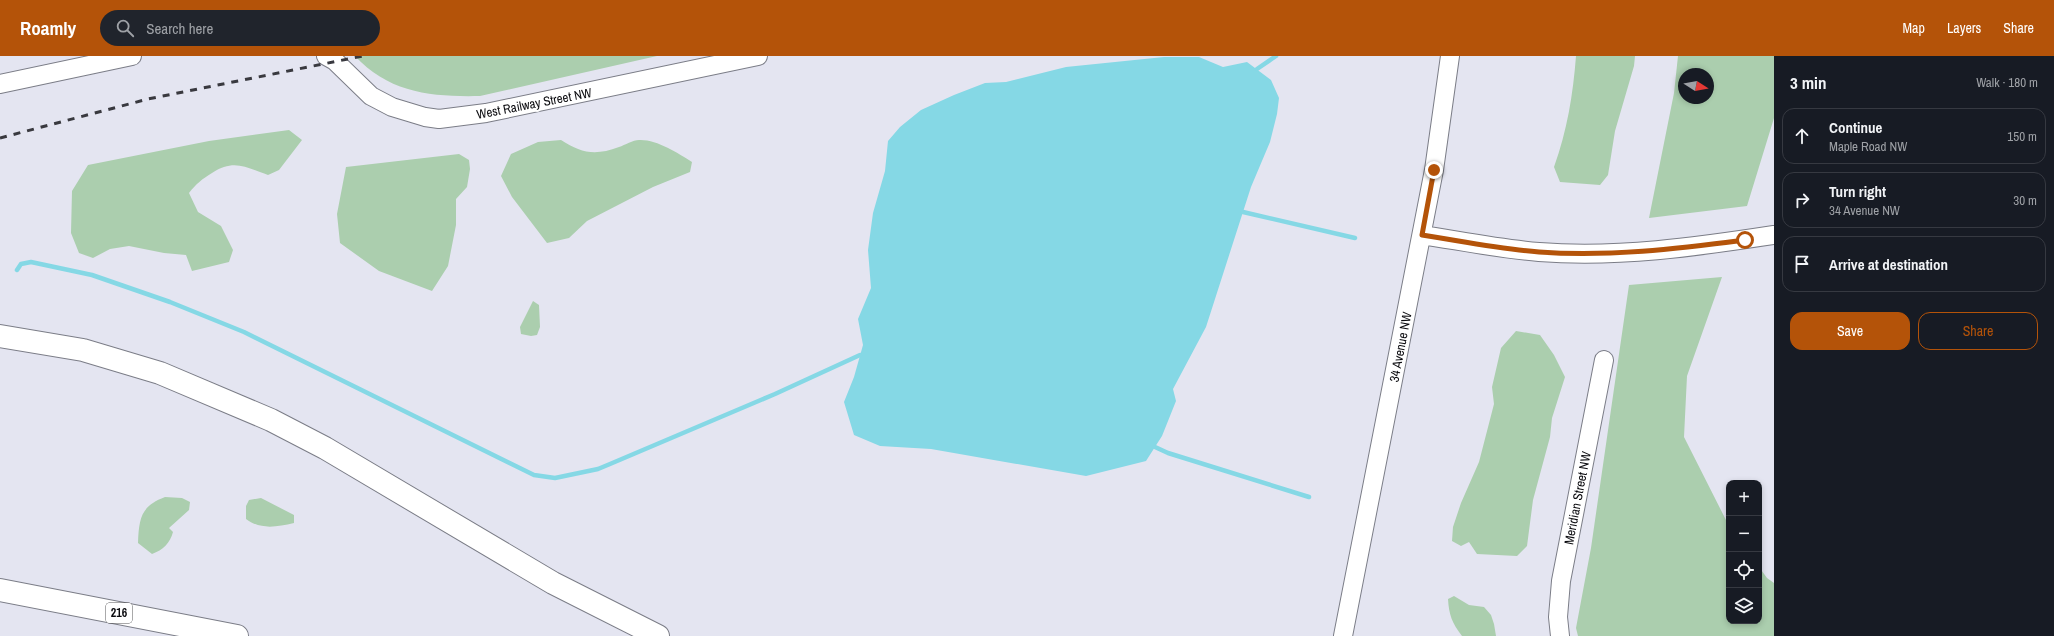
<!DOCTYPE html>
<meta charset="utf-8">
<style>
:root{--surface:#171b24;--page:#20242c;--text:#f1f3f6;--muted:#9ea1a6;--line:#363941;--accent:#b45309}
body{margin:0;font-family:"Archivo Narrow",sans-serif;background:var(--page);color:var(--text)}
.controls{position:absolute;right:12px;bottom:12px;display:grid;overflow:hidden;border-radius:8px;box-shadow:0 2px 6px #0003}
.controls button{width:36px;height:36px;display:grid;place-items:center;padding:0;border:0;border-bottom:1px solid var(--line);background:var(--surface);color:var(--text);font:20px sans-serif}
.compass{position:absolute;left:1678px;top:12px;width:36px;height:36px;border-radius:50%;background:var(--surface);box-shadow:0 2px 6px #0003;rotate:101deg}
.stop{position:absolute;width:12px;height:12px;margin:-9px;border:3px solid #b45309;border-radius:50%;background:#fff}
.stop.end{background:#b45309;border-color:#fff;box-shadow:0 1px 4px #0008}
.list{margin:0;padding:0;list-style:none}
h2{display:flex;justify-content:space-between;align-items:center;height:52px;margin:0;padding:0 16px;font-size:17px}
h2 small{font-size:13px;font-weight:400;color:var(--muted)}
.list li{display:grid;grid-template-columns:26px 1fr auto;gap:12px;align-items:center;box-sizing:border-box;height:56px;margin:0 8px 8px;padding:0 8px;border:1px solid var(--line);border-radius:12px}
.list b{display:block;font-size:15px;white-space:nowrap}
.list p{margin:0;font-size:13px;white-space:nowrap;color:var(--muted)}
.list em{font-size:13px;font-style:normal;color:var(--muted)}
.actions{display:flex;gap:8px;padding:12px 16px}
.actions a{flex:1;padding:9px 0;border:1px solid var(--accent);border-radius:12px;text-align:center;font-size:14px;color:var(--accent)}
.actions .main{background:var(--accent);color:#fff}
.icon{flex:none;width:22px;height:22px;fill:none;stroke:currentColor;stroke-width:2;stroke-linecap:round;stroke-linejoin:round}
.map{position:relative;flex:none;width:1774px;height:580px;overflow:hidden}
header{display:flex;align-items:center;gap:24px;box-sizing:border-box;height:56px;padding:0 20px;background:var(--accent);color:#fff}
header strong{font-size:19px}
nav{display:flex;gap:22px;margin-inline-start:auto;font-size:14px}
.search{width:280px;height:36px;background:var(--page);display:flex;align-items:center;gap:10px;box-sizing:border-box;padding:0 14px;border-radius:22px;color:var(--muted);font-size:15px}
main{display:flex}
aside{flex:1;background:var(--surface)}
.map>svg:first-child{display:block}
</style>
<header>
<strong>Roamly</strong>
<div class="search"><svg class="icon" aria-label="search" viewBox="0 0 24 24"><circle cx="10" cy="10" r="6"/><path d="M15 15l6 6"/></svg>Search here</div>
<nav><a>Map</a><a>Layers</a><a>Share</a></nav>
</header>
<main>
<div class="map">
<svg width="1774" height="580" viewBox="0 0 1774 580">
<rect width="100%" height="100%" fill="#e4e5f1"/>
<path fill="#abceae" fill-rule="evenodd" d="M 355,0 L 657,0 L 480,40 C 432,41 389,37 355,0 Z
M 1576,0 L 1635,0 L 1634,10 L 1615,75 L 1608,119 L 1600,129 L 1560,126 L 1554,111 C 1567,75 1573,39 1576,0 Z
M 1678,0 L 1774,0 L 1774,62 L 1747,150 L 1649,162 L 1674,37 ZM 1684,18 L 1708,18 L 1708,42 L 1684,42 Z
M 289,74 L 302,84 L 279,114 L 268,119 C 245,111 234,103 212,117 C 202,123 196,128 189,137 L 198,156 L 221,170 L 233,194 L 229,206 L 192,215 L 186,199 L 164,197 L 129,190 L 110,193 L 93,202 L 79,197 L 71,177 L 72,135 L 88,109 L 209,85 Z
M 561,84 C 581,97 595,100 619,91 C 625,89 633,84 639,84 C 656,83 678,97 692,106 L 690,116 L 653,131 L 587,165 L 569,182 L 547,187 L 512,141 L 501,120 L 511,98 L 538,86 Z
M 459,98 L 469,104 L 470,113 L 467,131 L 456,143 L 456,169 L 448,210 L 432,235 L 379,215 L 340,187 L 337,158 L 346,111 Z
M 1722,221 L 1687,320 L 1684,381 L 1729,470 L 1729,565 L 1759,565 L 1759,511 L 1767,522 L 1774,527 L 1774,580 L 1578,580 L 1576,572 L 1591,492 L 1629,229 Z
M 533,245 L 539,249 L 540,271 L 537,279 L 531,280 L 521,278 L 520,271 Z
M 1516,275 L 1540,279 L 1554,299 L 1565,321 L 1552,362 L 1550,381 L 1533,444 L 1527,490 L 1517,500 L 1477,498 L 1469,486 L 1461,490 L 1452,485 L 1453,471 L 1461,447 L 1479,406 L 1494,348 L 1492,331 L 1501,292 Z
M 165,441 L 182,442 L 190,446 L 189,454 L 169,472 L 173,476 C 170,487 163,494 152,498 L 138,487 C 139,462 141,450 165,441 Z
M 261,442 L 294,459 L 294,467 C 276,471 261,474 246,463 L 246,450 L 249,444 Z
M 1454,540 L 1469,549 L 1484,551 L 1491,559 L 1494,568 L 1496,580 L 1462,580 C 1452,567 1449,559 1448,543 Z"/>
<path fill="#85d8e5" d="M 1164,1 L 1199,1 L 1223,11 L 1247,6 L 1271,24 L 1279,42 L 1277,58 L 1270,86 L 1251,131 L 1206,271 L 1173,333 L 1176,345 L 1162,380 L 1146,405 L 1086,420 L 931,393 L 880,390 L 854,379 L 844,346 L 854,321 L 863,289 L 858,263 L 871,232 L 868,194 L 873,157 L 885,115 L 888,85 L 900,71 L 921,54 L 954,39 L 985,27 L 1006,26 L 1066,11 Z"/>
<g fill="none" stroke-linecap="round" stroke-linejoin="round">
<path stroke="#85d8e5" stroke-width="4.5" d="M 1257,13 L 1276,0
M 1243,156 L 1355,182
M 17,214 L 21,208 L 31,206 L 92,219 L 170,246 L 244,276 L 534,419 L 555,422 L 598,413 L 610,408 L 775,338 L 860,299
M 1155,391 L 1168,397 L 1309,441"/>
<defs>
<path id="minor" d="M 326,0 L 335,5 L 371,40 L 392,51 L 425,61 L 439,63 L 486,57 L 758,0
M 0,28 L 132,0
M 1422,179 C 1461,185 1500,193 1539,196 C 1618,202 1696,191 1774,179
M 1343,580 L 1434,114 L 1450,0
M 1560,580 L 1558,561 L 1561,525 L 1604,304"/>
<path id="highway" d="M 0,280 L 83,294 L 160,317 L 271,364 L 325,392 L 553,527 L 658,580
M 0,534 L 237,580"/>
</defs>
<use href="#minor" stroke="#7b7d87" stroke-width="20"/>
<use href="#highway" stroke="#7b7d87" stroke-width="24"/>
<use href="#minor" stroke="#fff" stroke-width="18"/>
<use href="#highway" stroke="#fff" stroke-width="22"/>
<path stroke="#39393f" stroke-width="3" stroke-dasharray="7 7" stroke-linecap="butt" d="M 0,82 L 148,43 L 363,0"/>
</g>
<g fill="none" stroke-linecap="round" stroke-linejoin="round">
<path stroke="#b45309" stroke-width="5" d="M 1434,114 L 1422,179 C 1461,185 1500,193 1539,196 C 1608,201 1677,193 1745,184"/>
</g>
<g text-anchor="middle" stroke-width="4" stroke-linejoin="round" paint-order="stroke">
<rect fill="#fff" stroke="#545457" stroke-width="1" x="106" y="547" width="26" height="20" rx="3"/>
<g font-size="12" font-weight="bold" fill="#0b0b0f">
<text x="119" y="561">216</text>
</g>
<g font-size="13" fill="#0b0b0f" stroke="#fff">
<text transform="translate(534 47) rotate(-11)" y="5">West Railway Street NW</text>
<text transform="translate(1400 291) rotate(-79)" y="5">34 Avenue NW</text>
<text transform="translate(1577 442) rotate(-79)" y="5">Meridian Street NW</text>
</g>
</g>
</svg>
<div class="controls">
<button>+</button>
<button>−</button>
<button><svg class="icon" aria-label="locate" viewBox="0 0 24 24"><circle cx="12" cy="12" r="6"/><path d="M12 2v4M12 18v4M2 12h4M18 12h4"/></svg></button>
<button><svg class="icon" aria-label="layers" viewBox="0 0 24 24"><path d="M12 4l9 5-9 5-9-5zM3 14l9 5 9-5"/></svg></button>
</div>
<svg class="compass" viewBox="-18 -18 36 36"><path d="M0-13l5 13h-10z" fill="#e53935"/><path d="M0 13l5-13h-10z" fill="#9ea1a6"/></svg>
<div class="stop" style="left:1745px;top:184px"></div>
<div class="stop end" style="left:1434px;top:114px"></div>
</div>
<aside>
<h2>3 min<small>Walk · 180 m</small></h2>
<ul class="list">
<li><svg class="icon" aria-label="ahead" viewBox="0 0 24 24"><path d="M12 20V5M6 11l6-6 6 6"/></svg><div><b>Continue</b><p>Maple Road NW</p></div><em>150 m</em></li>
<li><svg class="icon" aria-label="right" viewBox="0 0 24 24"><path d="M7 20v-9h11M14 6l5 5-5 5"/></svg><div><b>Turn right</b><p>34 Avenue NW</p></div><em>30 m</em></li>
<li><svg class="icon" aria-label="arrive" viewBox="0 0 24 24"><path d="M6 21V4h12l-3 4 3 4H6"/></svg><div><b>Arrive at destination</b></div></li>
</ul>
<div class="actions"><a class="main">Save</a><a>Share</a></div>
</aside>
</main>
